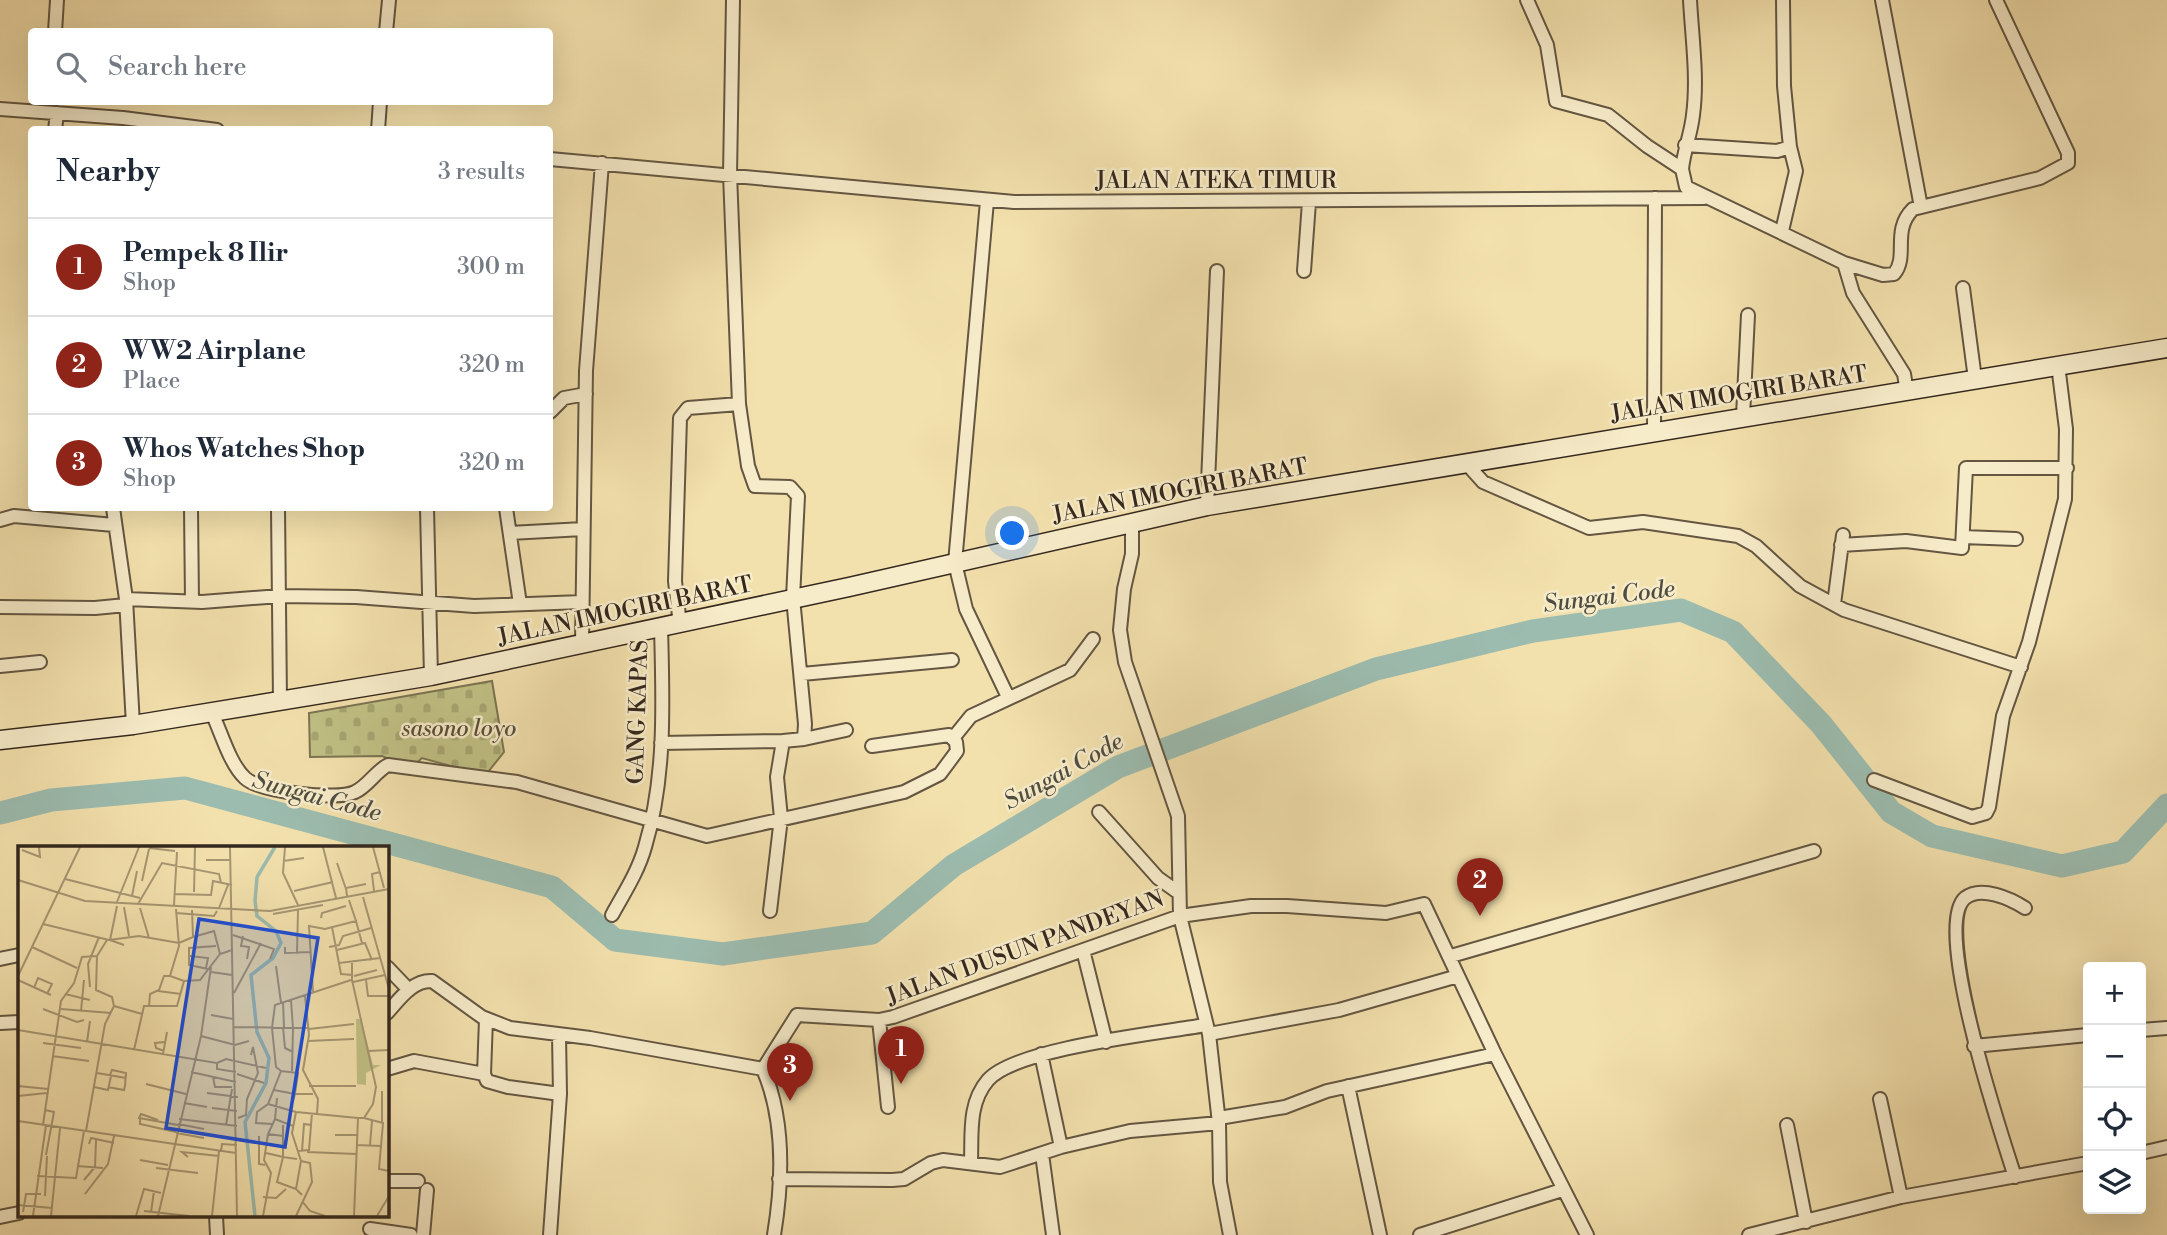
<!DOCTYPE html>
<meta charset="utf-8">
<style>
:root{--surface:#fff;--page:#f2f2f3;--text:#1f2937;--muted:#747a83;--line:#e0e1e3;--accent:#8f2418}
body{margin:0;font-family:"Libre Bodoni",serif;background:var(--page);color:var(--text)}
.controls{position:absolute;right:21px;bottom:21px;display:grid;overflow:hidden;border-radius:7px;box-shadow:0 7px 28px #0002}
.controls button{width:63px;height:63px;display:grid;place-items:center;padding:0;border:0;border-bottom:2px solid var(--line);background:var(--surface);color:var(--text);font:35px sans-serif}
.you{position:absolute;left:1013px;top:534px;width:24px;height:24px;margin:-18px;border:5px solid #fff;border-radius:50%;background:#1a73e8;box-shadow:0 0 0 10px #1a73e833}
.badge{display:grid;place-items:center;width:46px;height:46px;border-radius:50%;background:var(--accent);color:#fff;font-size:23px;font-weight:700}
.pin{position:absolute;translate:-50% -58px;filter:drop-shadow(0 2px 4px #0008)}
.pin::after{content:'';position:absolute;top:37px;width:24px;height:21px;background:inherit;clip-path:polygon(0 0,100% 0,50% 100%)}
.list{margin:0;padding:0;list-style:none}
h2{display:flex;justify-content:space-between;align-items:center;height:91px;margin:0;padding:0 28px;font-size:30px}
h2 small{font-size:23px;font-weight:400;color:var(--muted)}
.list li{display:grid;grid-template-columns:46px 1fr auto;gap:21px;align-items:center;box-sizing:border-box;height:98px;padding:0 28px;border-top:2px solid var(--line)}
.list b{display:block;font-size:26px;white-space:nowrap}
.list p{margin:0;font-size:23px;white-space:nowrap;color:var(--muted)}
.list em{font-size:23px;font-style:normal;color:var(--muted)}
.icon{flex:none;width:38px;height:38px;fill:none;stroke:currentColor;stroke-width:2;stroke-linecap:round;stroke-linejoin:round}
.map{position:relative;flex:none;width:2167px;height:1235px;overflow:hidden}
.search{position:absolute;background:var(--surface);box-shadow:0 7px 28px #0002;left:28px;top:28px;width:525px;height:77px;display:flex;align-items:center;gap:18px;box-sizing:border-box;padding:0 24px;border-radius:7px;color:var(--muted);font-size:26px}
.panel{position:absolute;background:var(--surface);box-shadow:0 7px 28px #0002;left:28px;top:126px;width:525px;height:385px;border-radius:7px}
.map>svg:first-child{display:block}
</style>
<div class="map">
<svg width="2167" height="1235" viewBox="0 0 2167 1235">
<defs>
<pattern id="cemetery-stones" width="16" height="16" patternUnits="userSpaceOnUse" patternTransform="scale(1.75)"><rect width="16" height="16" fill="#c1c185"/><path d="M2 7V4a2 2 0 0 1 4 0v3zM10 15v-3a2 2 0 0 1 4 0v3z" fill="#a6a672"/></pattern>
</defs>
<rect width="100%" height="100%" fill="#f3e1ad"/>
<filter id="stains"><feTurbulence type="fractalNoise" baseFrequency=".00286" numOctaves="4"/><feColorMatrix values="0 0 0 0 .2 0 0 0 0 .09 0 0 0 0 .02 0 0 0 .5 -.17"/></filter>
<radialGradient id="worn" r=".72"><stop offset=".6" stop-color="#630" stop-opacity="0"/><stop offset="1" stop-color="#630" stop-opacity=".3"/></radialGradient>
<path fill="url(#cemetery-stones)" stroke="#7b7452" stroke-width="2" d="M 492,681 L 504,752 L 488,772 L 476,773 L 422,758 L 411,768 L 382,756 L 310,757 L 309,713 Z"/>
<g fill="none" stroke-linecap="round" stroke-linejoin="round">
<path stroke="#9cbcaf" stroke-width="23" d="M 0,813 L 51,800 L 185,788 L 552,887 L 615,940 L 723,954 L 872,933 L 954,865 L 1118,767 L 1376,669 L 1533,631 L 1681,610 L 1733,632 L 1821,724 L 1891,812 L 1932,836 L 2062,866 L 2123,852 L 2167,805"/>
<defs>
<path id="street" d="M 1527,0 L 1547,45 L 1556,101 L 1608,115 L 1647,146 L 1682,169 L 1686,187 L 1844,263 L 1853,293 L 1904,374 L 1907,392
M 1882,0 L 1921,207
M 55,32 L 57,0
M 386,32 L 389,0
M 0,109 L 123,118 L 217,130
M 55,130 L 57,113
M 378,130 L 380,102
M 1685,145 L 1777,151 L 1790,147 L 1784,86 L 1783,0
M 550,159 L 1014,202 L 1704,198
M 1682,169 C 1684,150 1691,134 1693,115 C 1698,78 1692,37 1690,0
M 987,201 L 955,563 L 966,609 L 1008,697
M 1782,231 L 1796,171 L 1790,147
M 1844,263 L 1883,275 L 1894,274 C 1909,256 1891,231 1913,209 L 2040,178 L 2068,163 L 2068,153 L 1996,0
M 1304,271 L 1309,202
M 1963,288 L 1975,379
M 739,404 L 748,466 L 755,486 L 790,487 L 798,496 L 793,598 L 805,724 L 804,739 L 783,741 L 777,777 L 781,818 L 770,911
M 550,412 L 564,398 L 586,394
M 1743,416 L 1748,315
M 1654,431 L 1655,198
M 1466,463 L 1483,482 L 1589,528 L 1643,522 L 1738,536 L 1756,546 L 1800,586 L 1844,610 L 2021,667
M 1207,506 L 1217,271
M 113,508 L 126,599 L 133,725
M 191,508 L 192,601
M 278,508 L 280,700
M 427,508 L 431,676
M 506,508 L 520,604
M 0,520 L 14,516 L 114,525
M 1132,522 L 1132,554 L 1124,589 L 1120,630 L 1125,662 L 1178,816 L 1180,916 L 1209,1034 L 1219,1123 L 1220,1182 L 1230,1235
M 510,533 L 583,529
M 1963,537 L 2016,539
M 1841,545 L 1906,541 L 1962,548 L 1966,468 L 2067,468
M 126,599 L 202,602 L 280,596 L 356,597 L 474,606 L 582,602
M 1834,604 L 1843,535
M 0,607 L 95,608 L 126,605
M 680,625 L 675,581 L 680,418 L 688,408 L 739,404 L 730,174 L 733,0
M 582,644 L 586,371 L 602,163
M 0,666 L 40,662
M 802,674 L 952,660
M 211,711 C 221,731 229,763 245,778 C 260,792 337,801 355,792 C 368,786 375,772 388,765 L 517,782 L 707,836 L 904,792 L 940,774 L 957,751 L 956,742 L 949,735 L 872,746
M 954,737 L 971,716 L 1070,670 L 1093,639
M 804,739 L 846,730
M 661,743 L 783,741
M 1874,780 L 1972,817 L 1986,813 L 1989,807 L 2003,716 L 2029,642 L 2065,499 L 2066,429 L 2058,365
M 1099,812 L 1158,878 L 1179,893
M 612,915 C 624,893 638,872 645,847 C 666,777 663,701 661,628
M 1083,950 L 1106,1042
M 1451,956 L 1814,851
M 0,959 L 19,955
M 387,967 L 409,990
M 387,1013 C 399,1000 412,980 432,981 L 482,1017 L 510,1028 L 590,1038 L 763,1069
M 486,1019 L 484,1074 L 487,1081 L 508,1087 L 560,1094
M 879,1020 L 888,1107
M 0,1023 L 19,1022
M 2141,1030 L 2167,1028
M 1209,1034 L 1339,1010 L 1458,976
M 1974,1046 L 2088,1035
M 1041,1054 L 1061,1147
M 387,1069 L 414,1061 L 484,1074
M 763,1069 L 797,1015 L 879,1020 L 893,1017 L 1180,916 L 1251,906 L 1287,906 L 1386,913 L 1424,904 L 1495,1054 L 1587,1235
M 763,1069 C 785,1120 783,1180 774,1235
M 1348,1086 L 1380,1235
M 1880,1099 L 1901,1197
M 1219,1118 L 1285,1107 L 1327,1091 L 1495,1054
M 1787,1125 L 1806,1222
M 2141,1153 L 2167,1147
M 1042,1154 L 1053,1235
M 971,1162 C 972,1134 968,1103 988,1080 C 1016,1048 1160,1033 1206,1025
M 2015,1177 C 2002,1136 1932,927 1965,898 C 1981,885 2011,899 2025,908
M 779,1179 L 892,1180 L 904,1179 L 931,1163 L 943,1160 L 1000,1167 L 1061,1147 L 1130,1131 L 1219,1123
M 387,1181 L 418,1181
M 216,1216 L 217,1235
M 0,1217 L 19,1213
M 370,1229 L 411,1235
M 423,1235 L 427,1190
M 550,1235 L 560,1094 L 559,1035
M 1420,1235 L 1562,1190
M 1749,1235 L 1901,1197 L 2088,1163"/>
<path id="secondary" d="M 0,740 L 133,725 L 431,676 L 849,587 L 1207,506 L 2167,348"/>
</defs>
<use href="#street" stroke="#645642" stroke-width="16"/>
<use href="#secondary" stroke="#35281e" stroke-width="21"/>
<use href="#street" stroke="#f7ecca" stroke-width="12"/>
<use href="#secondary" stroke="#f7ecca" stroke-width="18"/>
</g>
<g text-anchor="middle" stroke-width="5" stroke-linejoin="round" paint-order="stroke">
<g font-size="23" fill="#35281e" stroke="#f7ecca">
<text x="1216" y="188">JALAN ATEKA TIMUR</text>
<text transform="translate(1739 393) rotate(-9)" y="8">JALAN IMOGIRI BARAT</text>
<text transform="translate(1180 490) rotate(-11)" y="8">JALAN IMOGIRI BARAT</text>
<text transform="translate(625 610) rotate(-12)" y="8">JALAN IMOGIRI BARAT</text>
<text transform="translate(637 712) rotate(-88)" y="8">GANG KAPAS</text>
<text transform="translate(1025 947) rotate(-20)" y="8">JALAN DUSUN PANDEYAN</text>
</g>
<g font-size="23" font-style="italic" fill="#584e38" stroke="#f7ecca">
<text x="459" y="736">sasono loyo</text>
</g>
<g font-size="24" font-style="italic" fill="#4f4d42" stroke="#f7ecca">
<text transform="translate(1609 596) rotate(-7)" y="8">Sungai Code</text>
<text transform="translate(1063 771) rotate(-29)" y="8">Sungai Code</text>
<text transform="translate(317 796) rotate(15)" y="8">Sungai Code</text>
</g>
</g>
<g transform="translate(18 846)">
<rect width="371" height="371" fill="#f3e1ad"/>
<path d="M 338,173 L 343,173 L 355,219 L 363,219 L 348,227 L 348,239 L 339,238 Z" fill="#c1c185"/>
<path fill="none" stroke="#9cbcaf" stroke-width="3.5" d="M 237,370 L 227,276 L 248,237 L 251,212 L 239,186 L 233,129 L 255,112 L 263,97 L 258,85 L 239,70 L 237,55 L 239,31 L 257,1"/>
<path fill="none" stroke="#a79774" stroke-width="2" d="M 212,1 L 219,370M 267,1 L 265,27 L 280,59M 305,1 L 318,52M 355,1 L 366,42M 131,2 L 157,5M 4,4 L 22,11 L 21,1M 188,14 L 213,14M 265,15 L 286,12M 319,17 L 328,43M 47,33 L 122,52M 0,34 L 67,55 L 252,65 L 371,43M 124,35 L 131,3M 276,45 L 315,36M 356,45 L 354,28 L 362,26M 176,46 L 177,1M 156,48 L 193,49 L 195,35 L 214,39M 114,50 L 119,25M 329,50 L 328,42 L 348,38M 345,51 L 371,143M 99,56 L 121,1M 120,58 L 144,17 L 201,28 L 203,37M 156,59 L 159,6M 99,60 L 92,94 L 106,99M 106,61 L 111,90M 122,62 L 131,92M 201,62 L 210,39M 158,63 L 161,100 L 152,130 L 166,135M 158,67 L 196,70 L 199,65M 255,68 L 305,59M 303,72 L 304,67 L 328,60M 338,75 L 344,97M 25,78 L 91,94 L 121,90 L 161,97 L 175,91 L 174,64M 314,81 L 323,128 L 335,129M 215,89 L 256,103 L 252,113M 225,90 L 223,100 L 231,101 L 229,113M 175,91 L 196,85 L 202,108M 14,101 L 59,122M 267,101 L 267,107 L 292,106M 311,101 L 321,99 L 325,90 L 353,82M 319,104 L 347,97 L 354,114M 279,108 L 280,64M 172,110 L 190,112 L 188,122M 321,117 L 362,112M 258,120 L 263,157M 190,123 L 171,119 L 171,102 L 198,100M 193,126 L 214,129M 0,130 L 62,1M 336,130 L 359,124M 0,134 L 33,149M 348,134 L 350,150 L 371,150M 335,136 L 367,129M 72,141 L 70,118 L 81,91M 16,142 L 20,132 L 34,138 L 29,148M 140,145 L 163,148M 295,146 L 291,80 L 307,83 L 338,75 L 331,54M 216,147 L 243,97M 47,148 L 72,154M 287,150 L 291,189 L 285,224 L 300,253 L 299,267M 0,152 L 0,180M 273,154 L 275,182M 265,156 L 266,181M 96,160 L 124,168M 131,160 L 132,148 L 141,144 L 146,130 L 152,130M 25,163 L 59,176 L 66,174M 43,163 L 93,167M 63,165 L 66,134M 193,169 L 215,173M 216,181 L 290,182M 265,181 L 267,202 L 275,206M 291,183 L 336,178M 0,184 L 199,217 L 199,223 L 218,226M 183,190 L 217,199 L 231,195M 290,195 L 336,193M 69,196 L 72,175M 25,197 L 63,202M 116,204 L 126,160 L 159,160 L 166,135 L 182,134 L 202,108 L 214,104M 146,205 L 138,202 L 137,197 L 147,196M 350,205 L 371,204M 145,208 L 149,186M 34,210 L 71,215M 199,217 L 208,213 L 248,222M 263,225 L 258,221 L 254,182 L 257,159 L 333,134M 263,225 L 280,227 L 277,248 L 295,248M 274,225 L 275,182M 173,226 L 218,236M 79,227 L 108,232M 219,228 L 246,237M 195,231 L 197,241 L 214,241M 128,238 L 168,248M 0,240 L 30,243M 291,240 L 338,240 L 315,240M 76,241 L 90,244 L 93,230M 90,241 L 106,244 L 107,240 L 108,227 L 94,224 L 92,229M 256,244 L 277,248 L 272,265M 364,245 L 364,276M 189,247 L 220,251M 0,250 L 29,247M 166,257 L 189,261M 250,258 L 278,266 L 340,272 L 346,272 L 355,258 L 358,241 L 334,134 L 334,115M 194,262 L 219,265M 27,264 L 36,266 L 28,309M 278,266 L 274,287 L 283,315 L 278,343 L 284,349M 220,272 L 228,269 L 229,253 L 240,227 L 235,201 L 233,209M 346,272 L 365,277 L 361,323 L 371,325M 122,273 L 122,278 L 158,286M 161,273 L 219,280M 257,273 L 259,252M 140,274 L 123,268 L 121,272 L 160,279M 0,275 L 218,307M 160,278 L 186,283M 254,278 L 238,277 L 239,266 L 250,258 L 263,225M 25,279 L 43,155 L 56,137 L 64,111 L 79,110M 208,279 L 214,243M 68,285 L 87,178 L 96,160 L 94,151 L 78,144 L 79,110 L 89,94M 158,287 L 186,292M 317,289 L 339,289M 241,290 L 241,318 L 247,319M 265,290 L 250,288 L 257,273 L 275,280M 71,298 L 73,292 L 96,297M 338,299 L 363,300M 352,299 L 354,275M 203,305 L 204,298 L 219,299M 279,305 L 291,304 L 294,267M 284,305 L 286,278 L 293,279M 289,306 L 338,308M 248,307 L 265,311 L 265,279M 170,311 L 164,306 L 201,310M 122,314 L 150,319M 59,320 L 85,322M 138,322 L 180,327M 19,330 L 58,332 L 66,285M 66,334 L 77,321 L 78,294M 278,343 L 259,336 L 265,311 L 279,313M 67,348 L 90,318 L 96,290M 27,350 L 29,310M 245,351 L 258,352 L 268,343M 284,355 L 292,365 L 307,370M 0,359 L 34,362M 126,365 L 171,370M 5,366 L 8,348 L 23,348M 133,366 L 136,345M 15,370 L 28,279M 33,370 L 42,282M 118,370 L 126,343 L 143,347M 140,370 L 183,190 L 193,121M 194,370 L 201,305M 245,370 L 253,327 L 246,314 L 250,288M 278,370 L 294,336 L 292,317 L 283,315M 336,370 L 340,272M 359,370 L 371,350"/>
<path fill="#1d4ed8" fill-opacity="0.15" stroke="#1d4ed8" stroke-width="3.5" d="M 181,73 L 300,92 L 267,301 L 148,282 Z"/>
<rect width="371" height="371" fill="none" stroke="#35281e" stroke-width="3.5"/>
</g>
<rect width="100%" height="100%" filter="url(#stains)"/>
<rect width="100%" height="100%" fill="url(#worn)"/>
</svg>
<div class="controls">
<button>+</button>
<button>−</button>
<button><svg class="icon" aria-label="locate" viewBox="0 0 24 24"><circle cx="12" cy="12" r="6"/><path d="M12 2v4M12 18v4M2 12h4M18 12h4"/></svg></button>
<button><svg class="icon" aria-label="layers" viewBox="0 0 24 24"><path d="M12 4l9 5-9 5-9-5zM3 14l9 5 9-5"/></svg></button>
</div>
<div class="you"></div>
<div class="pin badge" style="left:901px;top:1084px">1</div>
<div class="pin badge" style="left:1480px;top:916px">2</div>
<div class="pin badge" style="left:790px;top:1101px">3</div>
<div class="search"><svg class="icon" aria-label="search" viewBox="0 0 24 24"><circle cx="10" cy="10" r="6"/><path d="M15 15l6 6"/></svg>Search here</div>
<section class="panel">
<h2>Nearby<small>3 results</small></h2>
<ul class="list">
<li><span class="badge">1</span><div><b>Pempek 8 Ilir</b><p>Shop</p></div><em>300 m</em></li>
<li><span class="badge">2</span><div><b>WW2 Airplane</b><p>Place</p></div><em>320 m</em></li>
<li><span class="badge">3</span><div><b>Whos Watches Shop</b><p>Shop</p></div><em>320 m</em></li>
</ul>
</section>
</div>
